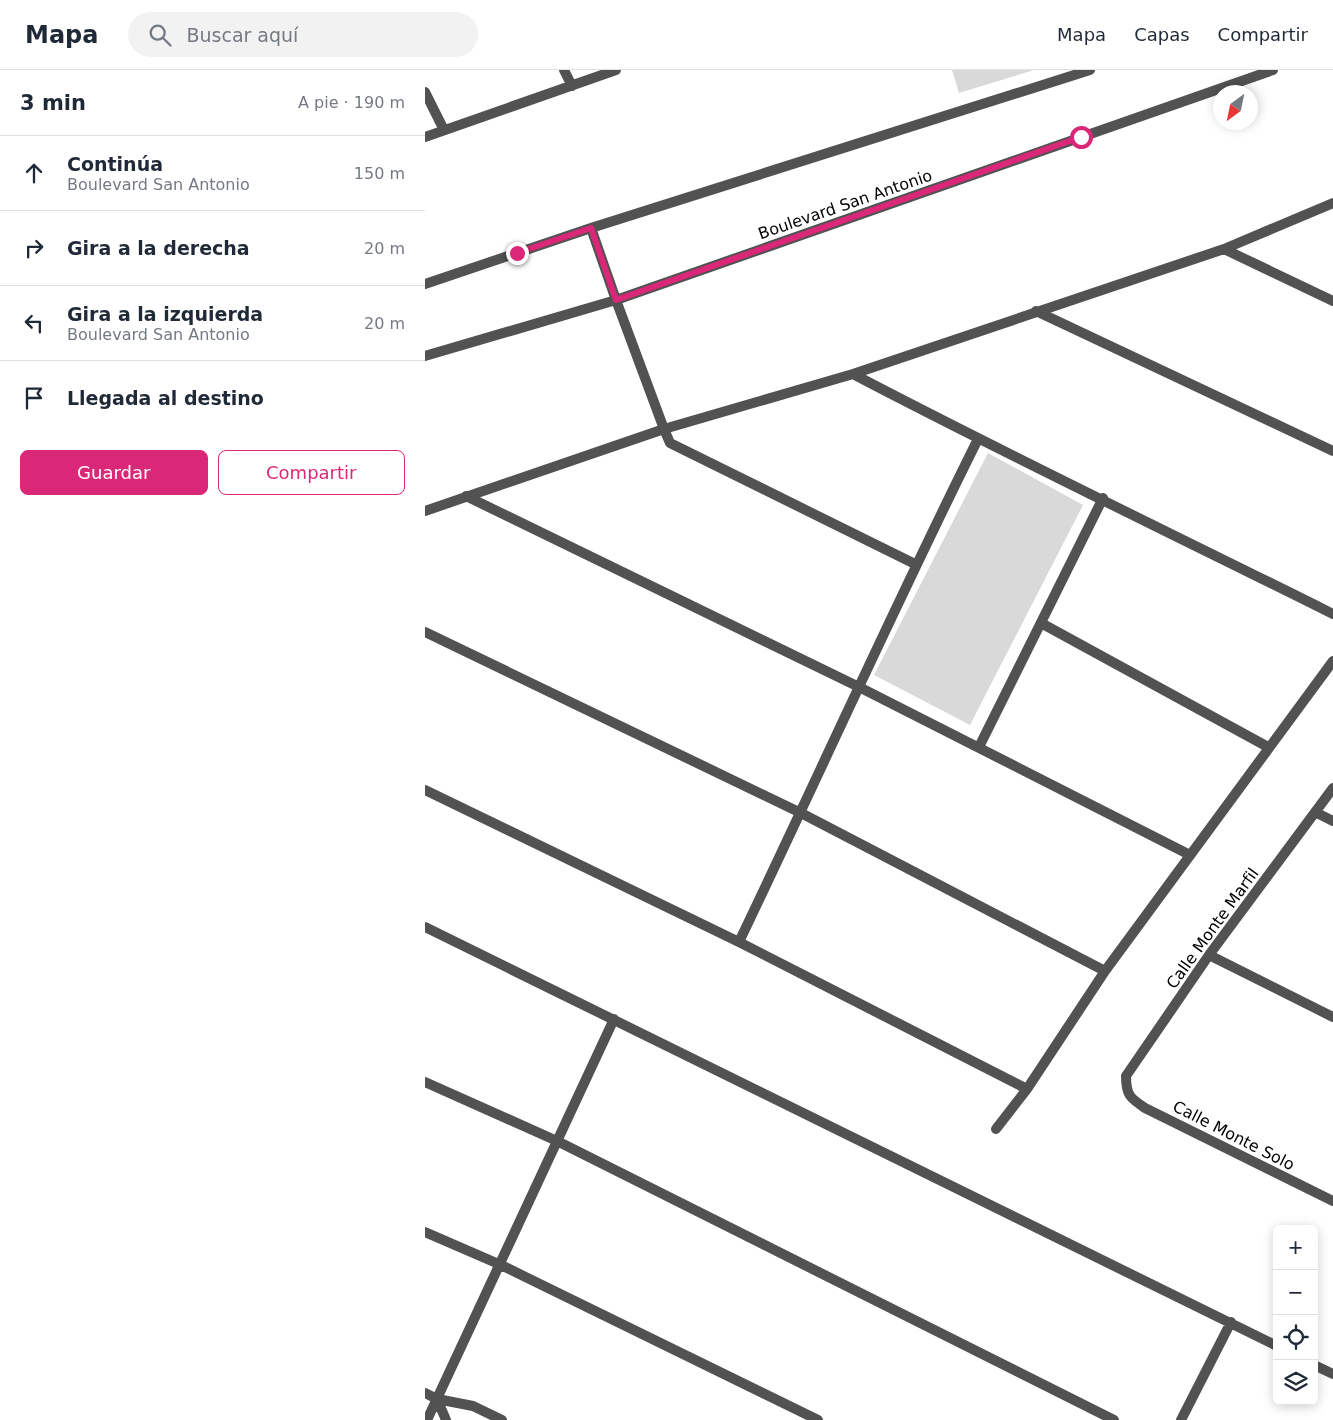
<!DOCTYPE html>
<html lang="es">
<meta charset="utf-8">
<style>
:root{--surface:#fff;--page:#f2f2f3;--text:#1f2937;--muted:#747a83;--line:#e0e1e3;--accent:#db2777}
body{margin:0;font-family:"DejaVu Sans",sans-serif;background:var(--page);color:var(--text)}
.controls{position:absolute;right:15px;bottom:15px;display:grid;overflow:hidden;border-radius:8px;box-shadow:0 2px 12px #0003}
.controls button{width:45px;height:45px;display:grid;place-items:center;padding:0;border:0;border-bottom:1px solid var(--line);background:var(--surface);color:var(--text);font:25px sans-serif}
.compass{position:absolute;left:788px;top:15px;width:45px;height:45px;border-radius:50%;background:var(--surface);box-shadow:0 2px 12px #0003;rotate:213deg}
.stop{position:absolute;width:15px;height:15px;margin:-11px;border:4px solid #db2777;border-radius:50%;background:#fff}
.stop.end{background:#db2777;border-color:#fff;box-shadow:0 1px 5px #0008}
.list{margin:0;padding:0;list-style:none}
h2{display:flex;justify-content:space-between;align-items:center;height:65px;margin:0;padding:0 20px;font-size:21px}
h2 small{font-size:16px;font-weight:400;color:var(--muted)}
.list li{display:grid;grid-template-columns:32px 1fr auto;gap:15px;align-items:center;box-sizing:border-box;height:75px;padding:0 20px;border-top:1px solid var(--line)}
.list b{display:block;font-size:19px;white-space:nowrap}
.list p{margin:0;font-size:16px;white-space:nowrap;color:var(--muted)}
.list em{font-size:16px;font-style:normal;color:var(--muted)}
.actions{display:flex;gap:10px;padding:15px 20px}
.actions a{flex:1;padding:11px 0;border:1px solid var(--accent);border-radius:8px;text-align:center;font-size:18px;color:var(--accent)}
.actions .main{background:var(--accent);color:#fff}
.icon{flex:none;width:28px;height:28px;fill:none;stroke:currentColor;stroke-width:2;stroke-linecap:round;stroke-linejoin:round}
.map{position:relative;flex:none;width:908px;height:1350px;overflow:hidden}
header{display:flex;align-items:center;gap:30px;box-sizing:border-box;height:70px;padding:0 25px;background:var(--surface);border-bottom:1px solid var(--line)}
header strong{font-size:24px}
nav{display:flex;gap:28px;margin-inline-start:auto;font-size:18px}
.search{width:350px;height:45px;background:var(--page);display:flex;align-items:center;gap:12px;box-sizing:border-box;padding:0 18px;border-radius:28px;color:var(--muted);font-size:19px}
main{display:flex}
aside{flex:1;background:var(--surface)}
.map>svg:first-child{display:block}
</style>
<header>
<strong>Mapa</strong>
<div class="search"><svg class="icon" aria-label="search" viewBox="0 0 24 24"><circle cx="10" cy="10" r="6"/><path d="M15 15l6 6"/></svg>Buscar aquí</div>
<nav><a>Mapa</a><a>Capas</a><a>Compartir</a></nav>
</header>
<main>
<aside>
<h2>3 min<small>A pie · 190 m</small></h2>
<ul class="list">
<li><svg class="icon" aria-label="ahead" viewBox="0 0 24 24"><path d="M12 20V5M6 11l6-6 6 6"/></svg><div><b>Continúa</b><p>Boulevard San Antonio</p></div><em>150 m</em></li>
<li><svg class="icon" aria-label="right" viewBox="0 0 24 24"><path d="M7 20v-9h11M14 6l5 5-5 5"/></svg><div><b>Gira a la derecha</b></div><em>20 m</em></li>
<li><svg class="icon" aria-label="left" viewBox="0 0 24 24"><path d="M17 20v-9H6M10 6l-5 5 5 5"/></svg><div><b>Gira a la izquierda</b><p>Boulevard San Antonio</p></div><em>20 m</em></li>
<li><svg class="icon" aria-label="arrive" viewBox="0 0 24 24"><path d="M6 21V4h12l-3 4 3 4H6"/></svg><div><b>Llegada al destino</b></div></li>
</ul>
<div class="actions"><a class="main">Guardar</a><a>Compartir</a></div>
</aside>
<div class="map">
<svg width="908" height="1350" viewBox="0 0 908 1350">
<rect width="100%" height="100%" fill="#fff"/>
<path fill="#d9d9d9" d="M 527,0 L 609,0 L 534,23 Z
M 563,383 L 658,435 L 545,655 L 449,605 Z"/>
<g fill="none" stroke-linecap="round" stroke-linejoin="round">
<path stroke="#525252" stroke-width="10" d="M 139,0 L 147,16
M 0,22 L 19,60
M 0,67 L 191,0
M 799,179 L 908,231
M 611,241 L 908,381
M 428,304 C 586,387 748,464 908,544
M 41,426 L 434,617 L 765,785
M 0,441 L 239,359 L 191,230
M 490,494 L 245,373 L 239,359 L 428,304 L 799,179 L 908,133
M 616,553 L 843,677
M 0,562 L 376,743 L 680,901
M 554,677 L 678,428
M 908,718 L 784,885 L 701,1006 C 701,1025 705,1028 720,1038 L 908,1131
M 0,720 L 314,872 L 602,1019
M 890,742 L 908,751
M 0,857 L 852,1276
M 314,872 C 394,705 470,535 553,369
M 784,885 L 908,947
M 0,1012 L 132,1071 L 689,1350
M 571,1059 L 602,1019 L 680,901 L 908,591
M 0,1162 L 76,1195 L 393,1350
M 889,1295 L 908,1304
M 0,1323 L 12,1329 L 48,1336 L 77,1350
M 12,1329 L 21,1350
M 2,1350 L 189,949
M 756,1350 L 806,1252"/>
<path stroke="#525252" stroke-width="10" d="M 166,158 L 191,230
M 0,214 L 166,158 L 665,0
M 0,286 L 191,230 L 848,0"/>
</g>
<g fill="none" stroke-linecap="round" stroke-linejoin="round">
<path stroke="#db2777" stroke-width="6" d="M 92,183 L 166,158 L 191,230 L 656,67"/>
</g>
<g text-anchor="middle" stroke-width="4" stroke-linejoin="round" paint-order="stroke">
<g font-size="16" fill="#000" stroke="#fff">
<text transform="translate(420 134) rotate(-19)" y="6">Boulevard San Antonio</text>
<text transform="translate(787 858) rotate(-54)" y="6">Calle Monte Marfil</text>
<text transform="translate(809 1065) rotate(27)" y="6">Calle Monte Solo</text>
</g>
</g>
</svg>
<div class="controls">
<button>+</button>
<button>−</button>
<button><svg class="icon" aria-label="locate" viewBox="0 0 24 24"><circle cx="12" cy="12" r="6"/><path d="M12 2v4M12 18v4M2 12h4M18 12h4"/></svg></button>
<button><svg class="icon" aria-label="layers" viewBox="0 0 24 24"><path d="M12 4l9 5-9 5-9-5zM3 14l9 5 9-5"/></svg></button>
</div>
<svg class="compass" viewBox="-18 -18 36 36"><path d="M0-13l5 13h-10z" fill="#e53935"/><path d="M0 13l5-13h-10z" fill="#747a83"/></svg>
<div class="stop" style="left:656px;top:67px"></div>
<div class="stop end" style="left:92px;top:183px"></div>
</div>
</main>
